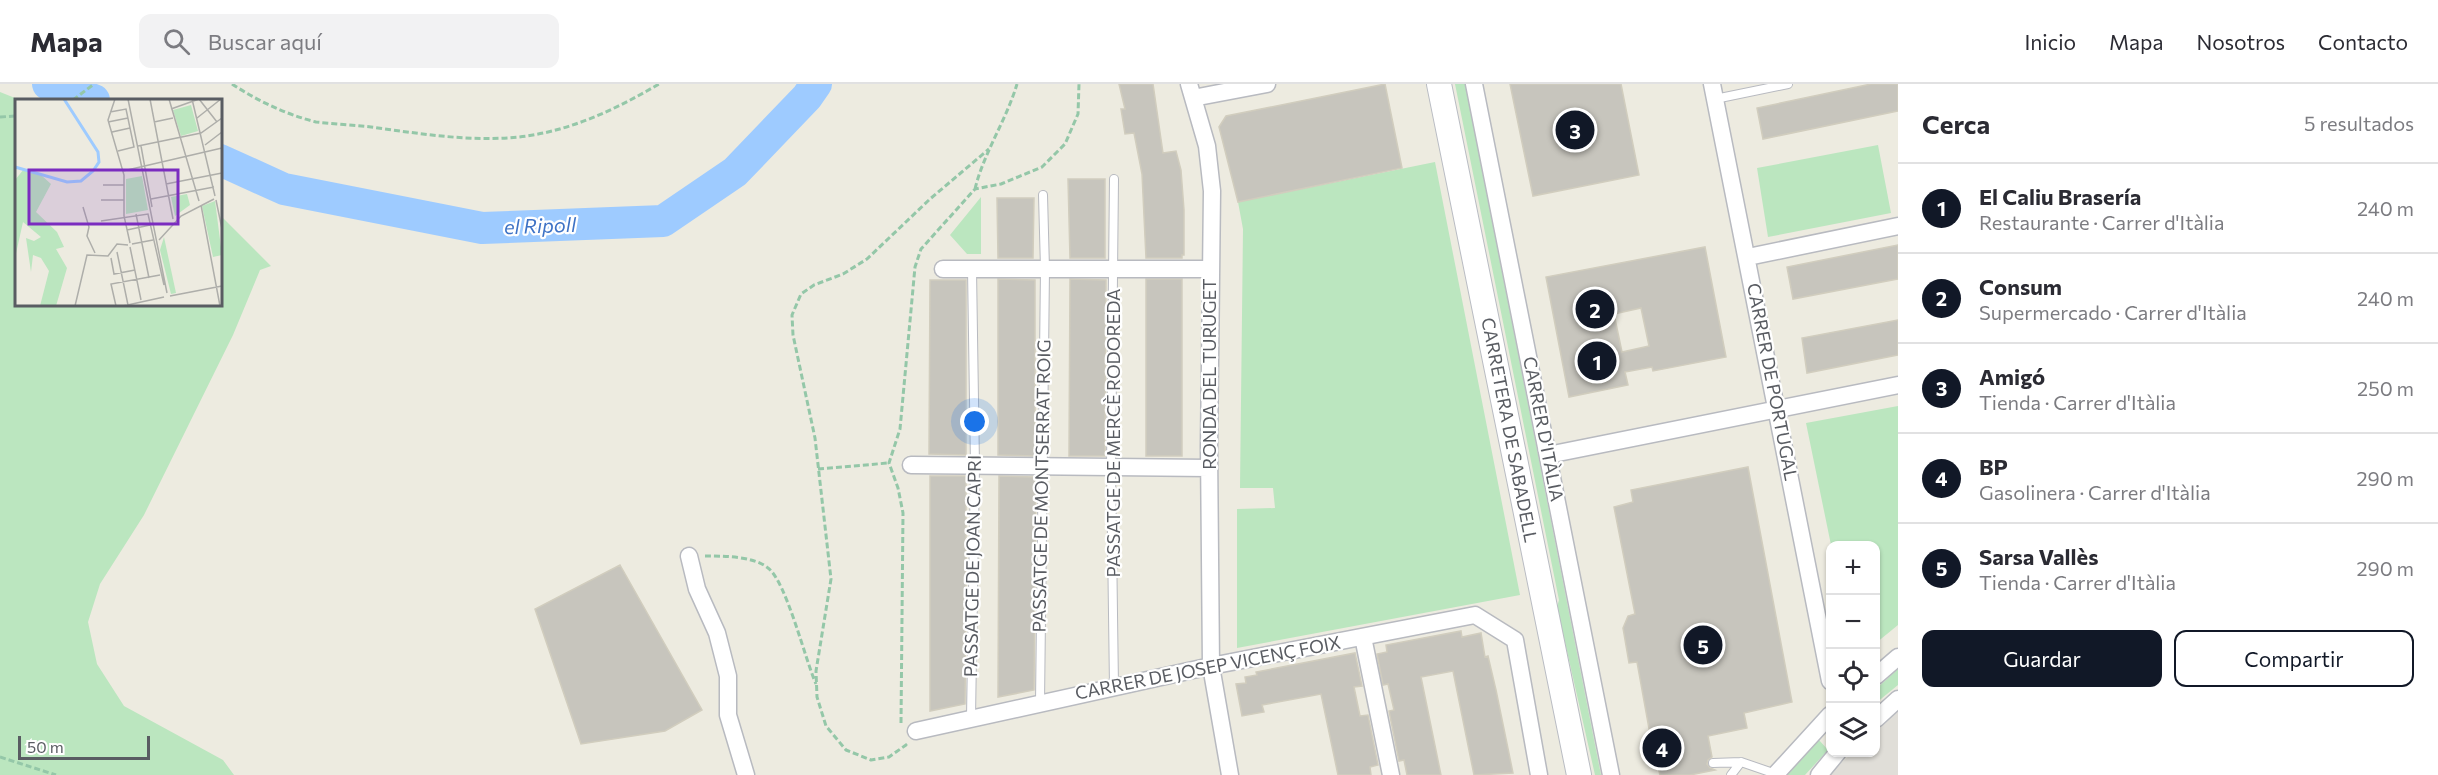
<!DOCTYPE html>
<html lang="es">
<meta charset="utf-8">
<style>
:root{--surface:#fff;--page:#f2f2f3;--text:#2b2b33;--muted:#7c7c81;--line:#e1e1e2;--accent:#111827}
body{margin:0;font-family:Commissioner,sans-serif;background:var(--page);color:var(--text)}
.controls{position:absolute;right:18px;bottom:18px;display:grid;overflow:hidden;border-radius:12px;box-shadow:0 2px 4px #0004}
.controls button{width:54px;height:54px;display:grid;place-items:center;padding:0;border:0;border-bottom:2px solid var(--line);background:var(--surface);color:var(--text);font:30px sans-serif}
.scale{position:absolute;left:18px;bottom:15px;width:132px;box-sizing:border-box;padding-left:6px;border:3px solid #595c62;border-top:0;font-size:16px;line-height:21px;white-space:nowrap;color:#595c62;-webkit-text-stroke:4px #fff;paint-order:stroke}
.you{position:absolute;left:975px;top:338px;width:21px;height:21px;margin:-15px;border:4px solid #fff;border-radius:50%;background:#1a73e8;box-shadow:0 0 0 9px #1a73e833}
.badge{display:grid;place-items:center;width:39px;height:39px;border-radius:50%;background:var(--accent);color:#fff;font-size:20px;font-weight:700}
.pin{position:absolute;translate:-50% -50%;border:3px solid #fff;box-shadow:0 2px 6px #0006}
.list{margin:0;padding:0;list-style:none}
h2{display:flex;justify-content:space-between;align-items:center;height:78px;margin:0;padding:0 24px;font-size:26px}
h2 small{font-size:20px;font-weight:400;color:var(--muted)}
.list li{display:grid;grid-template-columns:39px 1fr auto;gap:18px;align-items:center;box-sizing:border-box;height:90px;padding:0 24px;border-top:2px solid var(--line)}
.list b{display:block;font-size:22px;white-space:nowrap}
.list p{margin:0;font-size:20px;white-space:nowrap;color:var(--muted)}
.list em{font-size:20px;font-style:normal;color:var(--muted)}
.actions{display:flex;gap:12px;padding:18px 24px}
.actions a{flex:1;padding:14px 0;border:2px solid var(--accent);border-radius:12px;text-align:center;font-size:21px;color:var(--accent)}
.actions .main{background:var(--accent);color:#fff}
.icon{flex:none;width:33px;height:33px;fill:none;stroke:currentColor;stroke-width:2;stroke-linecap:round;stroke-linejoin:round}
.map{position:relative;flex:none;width:1898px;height:691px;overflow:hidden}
header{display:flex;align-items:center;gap:36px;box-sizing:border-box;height:84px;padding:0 30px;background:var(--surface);border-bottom:2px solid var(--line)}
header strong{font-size:28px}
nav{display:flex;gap:33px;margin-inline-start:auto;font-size:21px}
.search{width:420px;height:54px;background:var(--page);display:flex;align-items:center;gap:15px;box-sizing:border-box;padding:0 21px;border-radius:12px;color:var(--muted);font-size:22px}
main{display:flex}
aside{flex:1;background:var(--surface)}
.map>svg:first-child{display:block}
</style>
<header>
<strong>Mapa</strong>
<div class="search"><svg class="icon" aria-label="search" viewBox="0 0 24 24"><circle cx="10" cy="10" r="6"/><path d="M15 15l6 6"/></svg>Buscar aquí</div>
<nav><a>Inicio</a><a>Mapa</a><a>Nosotros</a><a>Contacto</a></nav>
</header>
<main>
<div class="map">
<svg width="1898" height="691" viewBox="0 0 1898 691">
<rect width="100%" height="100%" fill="#edebe0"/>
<path fill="#e0ded8" d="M 1898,625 L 1898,691 L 1829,691 L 1852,669 L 1876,668 L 1876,646 Z"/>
<path fill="#bbe6bf" d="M 1455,0 L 1465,0 L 1601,691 L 1595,691 L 1557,523 L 1559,516 Z
M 0,8 L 20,16 L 16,16 L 16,220 L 220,220 L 221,132 L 271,182 L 260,186 L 233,251 L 144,431 L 100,500 L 88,538 L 97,580 L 124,622 L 223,676 L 234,691 L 0,691 Z
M 1878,61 L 1891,129 L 1768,153 L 1757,84 Z
M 1435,78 L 1520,511 L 1237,564 L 1237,425 L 1275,424 L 1273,404 L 1240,404 L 1243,145 L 1238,118 Z
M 981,113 L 981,170 L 967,170 L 950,151 Z
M 1898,322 L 1898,541 L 1876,559 L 1876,461 L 1831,461 L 1806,339 Z
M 1898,585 L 1898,601 L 1876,619 L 1876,605 Z
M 1819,656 L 1828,666 L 1805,691 L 1787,691 Z"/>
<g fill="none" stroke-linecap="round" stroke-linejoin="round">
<path stroke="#9ecbff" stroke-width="32" d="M 48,0 L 94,16
M 220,76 L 284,105 L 482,144 L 663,137 L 735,88 L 807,13 L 816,0"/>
</g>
<path fill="#c7c5bd" stroke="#d1cdbe" stroke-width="1.5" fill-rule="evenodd" d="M 1119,0 L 1153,0 L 1163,69 L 1176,67 L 1181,86 L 1184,126 L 1184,171 L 1182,171 L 1182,174 L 1146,174 L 1142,90 L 1134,49 L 1125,50 L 1121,25 L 1125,25 Z
M 1385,0 L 1402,84 L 1238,118 L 1219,43 L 1226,32 Z
M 1510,0 L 1621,0 L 1639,91 L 1533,112 Z
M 1871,0 L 1898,0 L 1898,27 L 1763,55 L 1757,24 Z
M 1068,95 L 1105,95 L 1105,174 L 1070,174 Z
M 997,114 L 1034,114 L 1033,174 L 998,174 Z
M 1898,161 L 1898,195 L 1793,215 L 1787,183 Z
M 1705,163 L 1726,273 L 1653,287 L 1652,283 L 1625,288 L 1628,301 L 1569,313 L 1546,193 ZM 1641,224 L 1649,262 L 1622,268 L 1614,230 Z
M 998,195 L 1035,196 L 1035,372 L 998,371 Z
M 1070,195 L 1106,196 L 1105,372 L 1069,372 Z
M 1146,195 L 1182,195 L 1182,372 L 1146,372 Z
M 930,196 L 966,196 L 966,371 L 929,370 Z
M 1898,236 L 1898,271 L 1807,289 L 1802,254 Z
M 1748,383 L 1792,618 L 1744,629 L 1747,644 L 1708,652 L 1712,673 L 1708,676 L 1707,680 L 1710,684 L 1715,686 L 1690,691 L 1660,691 L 1650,650 L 1637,578 L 1629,579 L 1623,544 L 1628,532 L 1635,530 L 1614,423 L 1633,418 L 1631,406 Z
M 930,392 L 966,392 L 966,525 L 965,620 L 930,627 Z
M 999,392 L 1035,393 L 1036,396 L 1034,606 L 998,613 Z
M 620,481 L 702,626 L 665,647 L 581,660 L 535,525 Z
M 1461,547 L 1462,553 L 1481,549 L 1485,573 L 1488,572 L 1496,606 L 1513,689 L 1474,691 L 1453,587 L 1421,593 L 1441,691 L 1407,691 L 1404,676 L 1399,677 L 1389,627 L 1394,626 L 1388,600 L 1383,601 L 1377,570 L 1387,568 L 1386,561 Z
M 1355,569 L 1362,602 L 1354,603 L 1360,632 L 1368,631 L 1378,681 L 1370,683 L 1371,691 L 1338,691 L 1321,610 L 1262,621 L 1264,628 L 1242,632 L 1236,600 L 1246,599 L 1245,593 L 1257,591 L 1256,588 Z"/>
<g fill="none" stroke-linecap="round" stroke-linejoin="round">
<defs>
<path id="lane" d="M 1715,15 L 1788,0
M 1114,95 L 1111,383 L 1114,603
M 1040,619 L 1045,185 L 1043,111
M 971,634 L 975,382 L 972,185
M 1713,679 L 1741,678 L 1776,690
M 1731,691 L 1741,678"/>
<path id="street" d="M 1189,0 L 1207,62 L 1212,107 L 1209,364 L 1211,582 L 1230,691
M 1474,0 L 1611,691
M 1712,0 L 1830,597
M 1193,14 L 1267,0
M 1748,173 L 1898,142
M 943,185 L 1211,185
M 1548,371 L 1898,301
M 911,381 L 1209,384
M 689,472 L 697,505 L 717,549 L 728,592 L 728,631 L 746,691
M 1363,553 L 1391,691
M 1876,592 L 1898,573
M 1876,635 L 1898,615
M 916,647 L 1211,582 L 1475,531 L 1515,556 L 1539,691
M 1775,691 L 1830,631
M 1819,691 L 1838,668"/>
<path id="secondary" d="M 1439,0 L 1579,691"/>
</defs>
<use href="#lane" stroke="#b8bac0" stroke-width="10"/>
<use href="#street" stroke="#b8bac0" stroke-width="19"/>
<use href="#secondary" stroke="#b9bcc3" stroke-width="26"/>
<path stroke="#94c7a8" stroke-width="3" stroke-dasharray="6 3" stroke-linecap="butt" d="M 232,0 C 258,17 285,30 316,38 C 334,40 353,41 371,43 C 423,50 475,59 527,52 C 575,45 618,24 659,0
M 73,16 L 94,0
M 0,33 L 16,32
M 975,105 C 984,68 1006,37 1017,0
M 818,385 L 888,379
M 705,472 C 723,472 754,472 768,484 C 786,497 805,575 816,600
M 901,639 L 903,429 L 898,404 L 889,379 L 900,345 L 915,183 L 921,165 L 975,105 L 1001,100 L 1042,83 L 1065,60 L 1078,30 L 1079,0
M 905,660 L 906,661 L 889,673 L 871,676 L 846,666 L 826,642 L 817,613 L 816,587 L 831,495 L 815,354 L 793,251 L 792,231 L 801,210 L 814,201 L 843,190 L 867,175 L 930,115 L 989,65
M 0,673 L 56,691"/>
<use href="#lane" stroke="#fff" stroke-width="8"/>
<use href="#street" stroke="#fff" stroke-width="16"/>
<use href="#secondary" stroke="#fff" stroke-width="24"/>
</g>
<g text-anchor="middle" stroke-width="4.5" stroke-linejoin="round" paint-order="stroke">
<g font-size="18" fill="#595c62" stroke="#fff">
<text transform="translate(1210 290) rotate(-90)" y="6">RONDA DEL TURUGET</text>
<text transform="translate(1772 298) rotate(79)" y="6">CARRER DE PORTUGAL</text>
<text transform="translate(1543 345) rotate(79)" y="6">CARRER D'ITÀLIA</text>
<text transform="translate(1509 346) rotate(79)" y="6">CARRETERA DE SABADELL</text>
<text transform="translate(1114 349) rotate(-90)" y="6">PASSATGE DE MERCÈ RODOREDA</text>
<text transform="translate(1042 402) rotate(-89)" y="6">PASSATGE DE MONTSERRAT ROIG</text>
<text transform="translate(973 482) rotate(-89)" y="6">PASSATGE DE JOAN CAPRI</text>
<text transform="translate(1208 584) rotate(-11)" y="6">CARRER DE JOSEP VICENÇ FOIX</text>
</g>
<g font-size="20" font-style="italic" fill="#3d72c5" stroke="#fff">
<text transform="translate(540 142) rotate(-2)" y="7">el Ripoll</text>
</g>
</g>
<g transform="translate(15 15)">
<rect width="207" height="207" fill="#edebe0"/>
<path d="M 176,6 L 183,32 L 166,37 L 158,11 ZM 9,70 L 26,76 L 36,85 L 21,113 L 42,133 L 49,148 L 41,150 L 52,169 L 41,207 L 25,207 L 34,172 L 26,159 L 18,156 L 16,173 L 11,139 L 19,142 L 26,138 L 8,123 L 0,159 L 0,81 ZM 127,77 L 133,111 L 111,115 L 111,80 ZM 172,95 L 175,106 L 160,117 L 156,98 ZM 200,102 L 207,156 L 198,158 L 187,107 ZM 149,138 L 161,194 L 156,195 L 145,151 Z" fill="#bbe6bf"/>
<path fill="none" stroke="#9ecbff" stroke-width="3" d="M 0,68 L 52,83 L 66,82 L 78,72 L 84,63 L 83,53 L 49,0"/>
<path fill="none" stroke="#aeaeaa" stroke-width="1.5" d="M 100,0 L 93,21 L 109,76 L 109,117 L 115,144M 113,0 L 152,194M 135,0 L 158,120M 154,0 L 184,102M 177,0 L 200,97M 184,0 L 202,23M 156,10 L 184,0M 95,13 L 111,10 L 119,48 L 103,52M 182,19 L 206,0M 93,23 L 113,19M 139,23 L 158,19M 97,33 L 115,29M 190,46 L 207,33M 123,47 L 186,34 L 207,19M 126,47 L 137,108M 108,72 L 207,49M 151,85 L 207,74M 88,86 L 109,86M 136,100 L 199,88M 86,101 L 109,101M 201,101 L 207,130M 186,106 L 205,207M 68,108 L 74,128 L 72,137 L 80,154M 121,115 L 134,179M 86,122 L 133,115 L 149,186M 112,131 L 135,126M 144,141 L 166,117 L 199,100M 117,145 L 138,141M 115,148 L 126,201M 102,153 L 113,206M 96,159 L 99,175 L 120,171M 155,197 L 207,187M 60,207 L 72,156 L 93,157 L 102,145 L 113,146M 101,207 L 96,185 L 145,176M 108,207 L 149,198"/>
<path fill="#7b2cbf" fill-opacity="0.15" stroke="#7b2cbf" stroke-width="3" d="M 14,71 L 163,71 L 163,125 L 14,125 Z"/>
<rect width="207" height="207" fill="none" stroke="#595c62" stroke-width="3"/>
</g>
</svg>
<div class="controls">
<button>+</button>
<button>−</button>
<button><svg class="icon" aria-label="locate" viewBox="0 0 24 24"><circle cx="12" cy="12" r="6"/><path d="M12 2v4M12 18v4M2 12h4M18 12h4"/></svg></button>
<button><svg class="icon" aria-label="layers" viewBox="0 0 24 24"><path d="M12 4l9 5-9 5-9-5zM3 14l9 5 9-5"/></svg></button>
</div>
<div class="scale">50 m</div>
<div class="you"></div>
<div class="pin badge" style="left:1597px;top:277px">1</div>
<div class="pin badge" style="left:1595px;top:225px">2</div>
<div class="pin badge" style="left:1575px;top:46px">3</div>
<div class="pin badge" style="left:1662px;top:664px">4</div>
<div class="pin badge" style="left:1703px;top:561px">5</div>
</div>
<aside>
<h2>Cerca<small>5 resultados</small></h2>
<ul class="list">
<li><span class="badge">1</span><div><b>El Caliu Brasería</b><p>Restaurante · Carrer d'Itàlia</p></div><em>240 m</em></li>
<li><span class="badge">2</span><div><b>Consum</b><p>Supermercado · Carrer d'Itàlia</p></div><em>240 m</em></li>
<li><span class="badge">3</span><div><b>Amigó</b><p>Tienda · Carrer d'Itàlia</p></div><em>250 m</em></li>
<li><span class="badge">4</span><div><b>BP</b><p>Gasolinera · Carrer d'Itàlia</p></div><em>290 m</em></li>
<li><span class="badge">5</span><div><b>Sarsa Vallès</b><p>Tienda · Carrer d'Itàlia</p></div><em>290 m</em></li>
</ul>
<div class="actions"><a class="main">Guardar</a><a>Compartir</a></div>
</aside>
</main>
